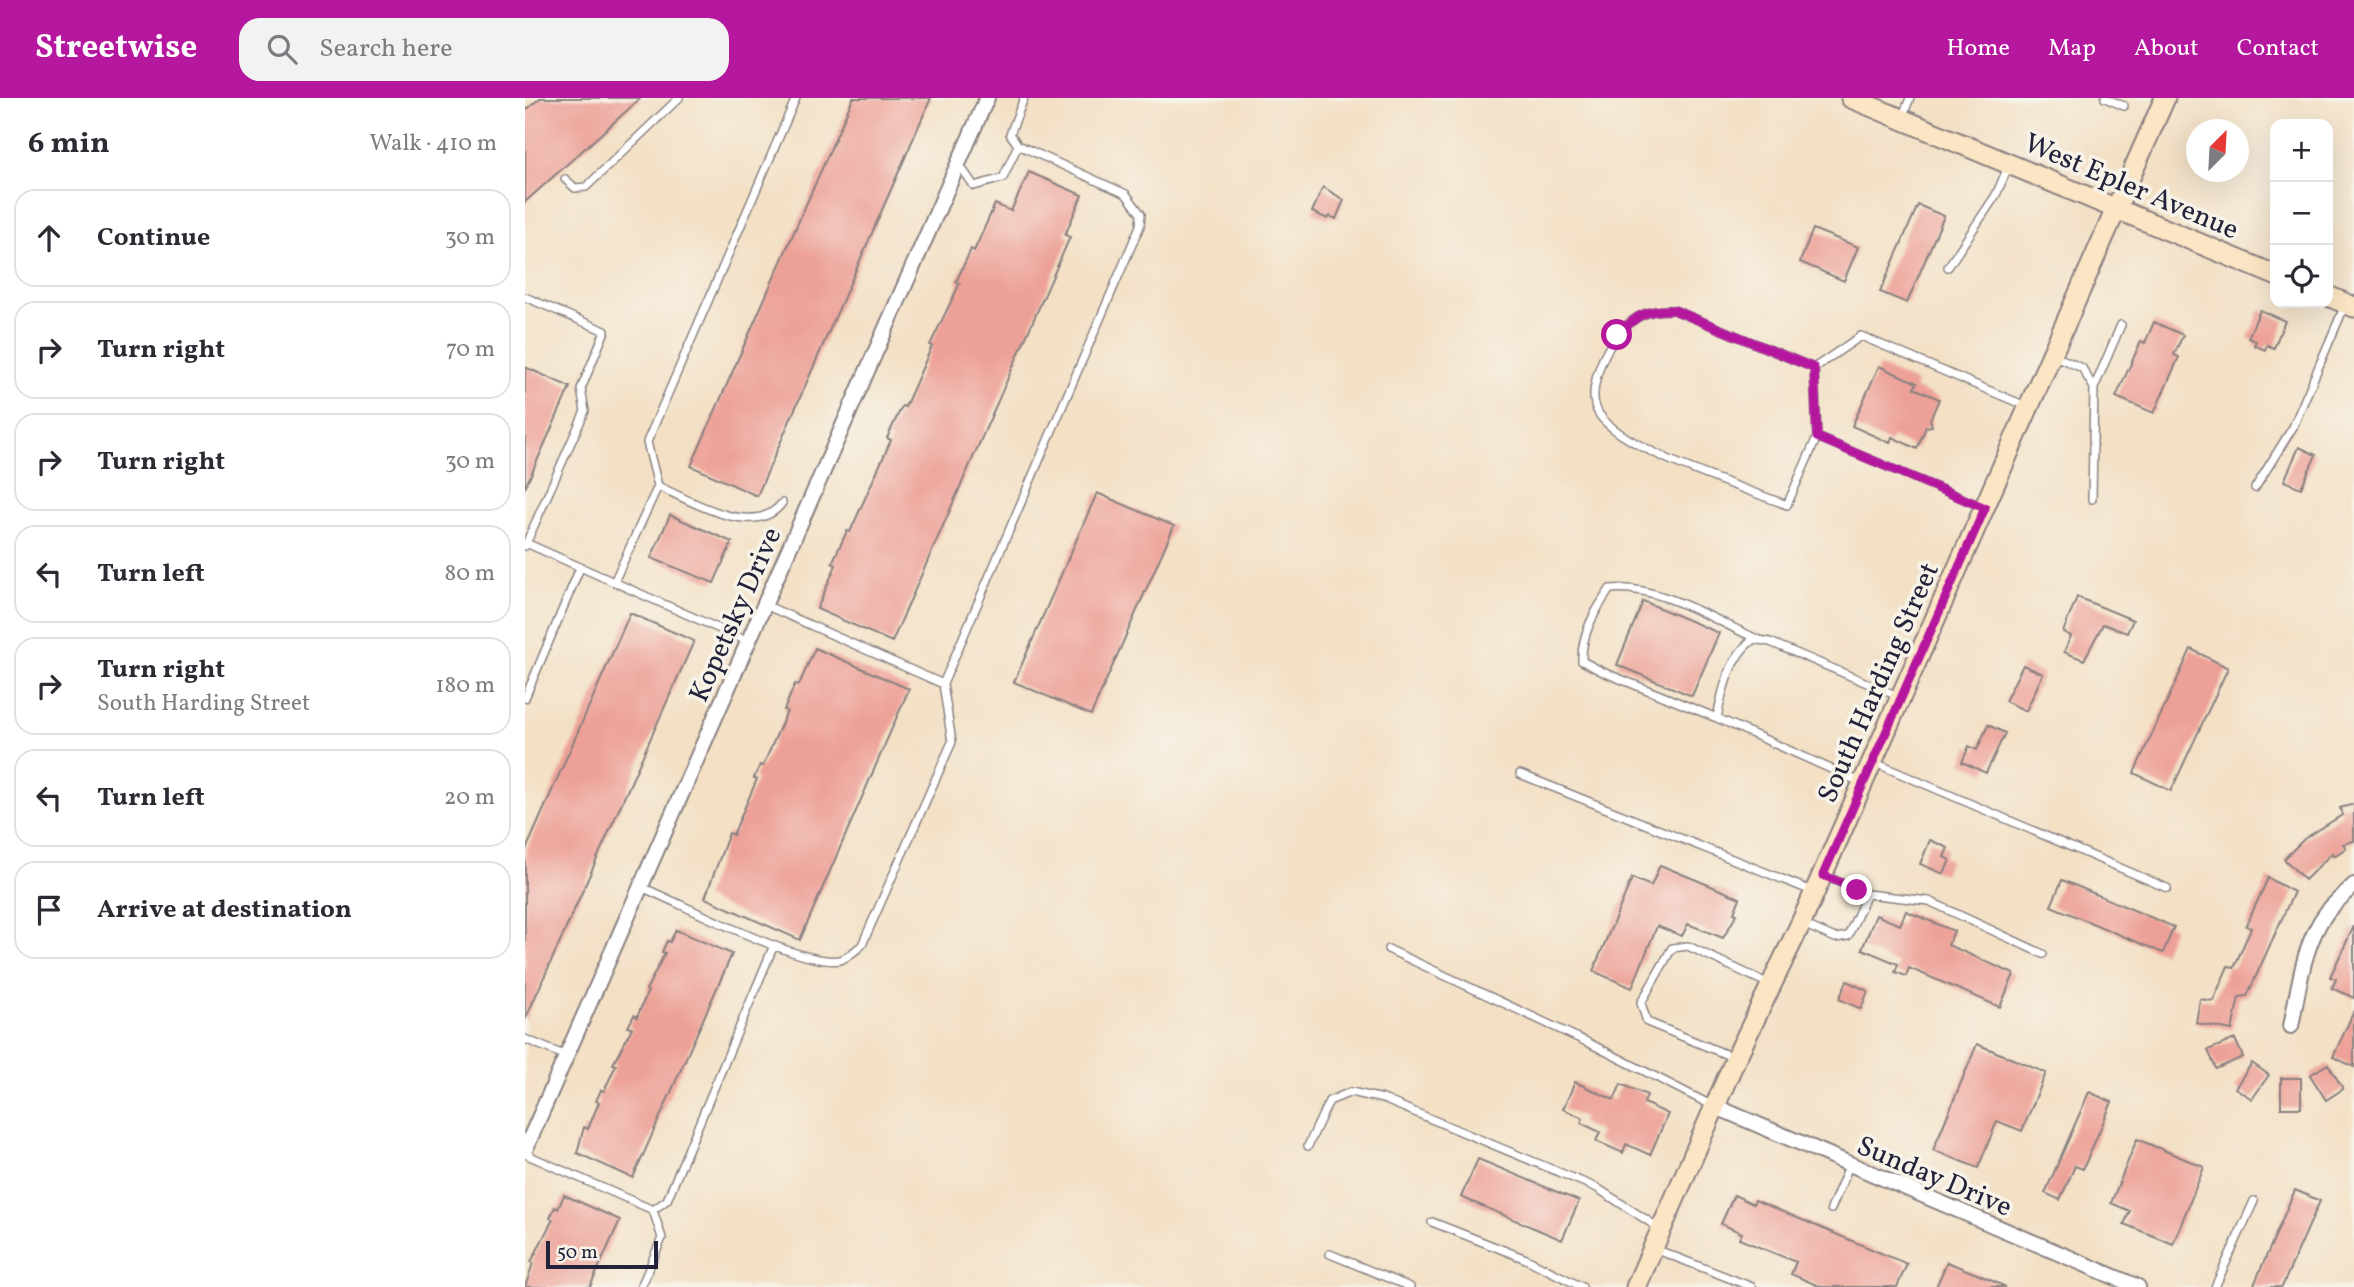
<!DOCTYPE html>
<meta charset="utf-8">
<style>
:root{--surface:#fff;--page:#f2f2f3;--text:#2b2b33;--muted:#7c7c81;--line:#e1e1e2;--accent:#b5179e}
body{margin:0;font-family:Vollkorn,serif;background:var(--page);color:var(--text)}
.controls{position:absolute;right:21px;top:21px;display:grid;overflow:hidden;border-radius:14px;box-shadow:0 7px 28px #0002}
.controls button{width:63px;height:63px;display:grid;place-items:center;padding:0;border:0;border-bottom:2px solid var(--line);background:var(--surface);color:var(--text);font:35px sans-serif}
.compass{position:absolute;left:1661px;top:21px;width:63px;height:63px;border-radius:50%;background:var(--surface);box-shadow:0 7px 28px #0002;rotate:24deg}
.scale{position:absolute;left:21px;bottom:18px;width:112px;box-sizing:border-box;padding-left:7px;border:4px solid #22223b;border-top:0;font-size:19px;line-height:24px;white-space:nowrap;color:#22223b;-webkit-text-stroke:5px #f7f3e8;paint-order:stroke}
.stop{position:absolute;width:21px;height:21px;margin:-16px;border:5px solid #b5179e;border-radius:50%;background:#fff}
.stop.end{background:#b5179e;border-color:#fff;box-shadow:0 2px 7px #0008}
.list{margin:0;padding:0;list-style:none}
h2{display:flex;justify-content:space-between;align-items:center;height:91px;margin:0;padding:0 28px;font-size:30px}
h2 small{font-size:23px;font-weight:400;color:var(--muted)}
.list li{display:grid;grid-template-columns:46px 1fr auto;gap:21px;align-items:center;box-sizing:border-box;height:98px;margin:0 14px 14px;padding:0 14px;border:2px solid var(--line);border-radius:21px}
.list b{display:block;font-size:26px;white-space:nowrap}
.list p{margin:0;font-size:23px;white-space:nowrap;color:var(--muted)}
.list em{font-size:23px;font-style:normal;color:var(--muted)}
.icon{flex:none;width:38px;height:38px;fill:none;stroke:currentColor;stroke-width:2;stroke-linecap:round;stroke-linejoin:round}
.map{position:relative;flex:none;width:1829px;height:1189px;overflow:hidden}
header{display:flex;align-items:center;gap:42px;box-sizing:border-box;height:98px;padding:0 35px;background:var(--accent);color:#fff}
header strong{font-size:33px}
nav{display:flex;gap:38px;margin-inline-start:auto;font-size:24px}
.search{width:490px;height:63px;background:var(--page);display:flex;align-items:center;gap:18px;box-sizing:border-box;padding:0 24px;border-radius:21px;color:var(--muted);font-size:26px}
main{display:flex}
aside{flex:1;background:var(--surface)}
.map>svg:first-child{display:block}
</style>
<header>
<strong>Streetwise</strong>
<div class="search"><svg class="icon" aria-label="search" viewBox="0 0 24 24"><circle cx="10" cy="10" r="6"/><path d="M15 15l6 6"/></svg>Search here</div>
<nav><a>Home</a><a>Map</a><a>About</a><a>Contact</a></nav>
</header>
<main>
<aside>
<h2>6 min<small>Walk · 410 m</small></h2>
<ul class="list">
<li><svg class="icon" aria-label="ahead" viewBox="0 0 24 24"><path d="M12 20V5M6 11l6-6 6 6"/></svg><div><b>Continue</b></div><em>30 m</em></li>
<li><svg class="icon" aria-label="right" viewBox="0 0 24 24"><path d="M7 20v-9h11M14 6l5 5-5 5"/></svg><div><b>Turn right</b></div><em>70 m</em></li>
<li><svg class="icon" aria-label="right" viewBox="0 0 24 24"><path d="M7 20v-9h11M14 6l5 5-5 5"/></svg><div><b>Turn right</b></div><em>30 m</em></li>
<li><svg class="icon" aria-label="left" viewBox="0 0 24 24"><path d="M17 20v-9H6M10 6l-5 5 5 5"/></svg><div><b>Turn left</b></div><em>80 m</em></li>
<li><svg class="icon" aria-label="right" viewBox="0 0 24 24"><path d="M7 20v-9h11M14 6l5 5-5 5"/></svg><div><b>Turn right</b><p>South Harding Street</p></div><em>180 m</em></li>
<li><svg class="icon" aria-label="left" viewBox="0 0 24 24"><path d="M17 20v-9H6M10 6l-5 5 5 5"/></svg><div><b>Turn left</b></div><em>20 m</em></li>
<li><svg class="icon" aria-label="arrive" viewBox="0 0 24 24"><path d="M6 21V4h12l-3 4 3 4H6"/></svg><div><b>Arrive at destination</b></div></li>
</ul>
</aside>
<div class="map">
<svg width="1829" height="1189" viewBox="0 0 1829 1189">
<rect width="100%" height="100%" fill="#f7f3e8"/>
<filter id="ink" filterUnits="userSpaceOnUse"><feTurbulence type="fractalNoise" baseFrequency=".0143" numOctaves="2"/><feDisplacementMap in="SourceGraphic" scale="14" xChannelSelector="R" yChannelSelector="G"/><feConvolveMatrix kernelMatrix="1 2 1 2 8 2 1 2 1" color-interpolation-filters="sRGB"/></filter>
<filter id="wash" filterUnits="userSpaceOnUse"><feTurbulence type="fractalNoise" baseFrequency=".00686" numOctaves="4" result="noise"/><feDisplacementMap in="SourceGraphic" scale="28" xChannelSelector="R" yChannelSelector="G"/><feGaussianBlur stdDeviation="1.57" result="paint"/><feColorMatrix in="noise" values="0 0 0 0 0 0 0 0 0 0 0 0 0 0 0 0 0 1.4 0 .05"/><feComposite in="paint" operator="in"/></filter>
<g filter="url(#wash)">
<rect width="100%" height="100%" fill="#f3e0c5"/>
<g id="blocks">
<path fill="#eda097" d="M 15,0 L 116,0 L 0,104 L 0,13 Z
M 328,0 L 406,0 L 232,398 L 166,368 Z
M 504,74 L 557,97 L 540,137 L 545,139 L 367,544 L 292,511 L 311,467 L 307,465 L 322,433 L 325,434 L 366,342 L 362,340 L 377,308 L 380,309 L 407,248 L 405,247 L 435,185 L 431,184 L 446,151 L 449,153 L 470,106 L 486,113 Z
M 798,89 L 819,102 L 811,121 L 805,118 L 803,121 L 787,114 Z
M 1393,107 L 1419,118 L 1382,205 L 1355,194 Z
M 1288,131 L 1333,149 L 1319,183 L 1275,164 Z
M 1735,212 L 1760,223 L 1749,250 L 1742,247 L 1740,252 L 1729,247 L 1731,243 L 1723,240 Z
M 1629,224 L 1658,237 L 1649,257 L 1654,259 L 1629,315 L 1591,299 L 1616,243 L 1620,245 Z
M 1354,268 L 1392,285 L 1389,290 L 1414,301 L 1405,322 L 1407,328 L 1401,329 L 1392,351 L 1367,339 L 1365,345 L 1327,328 Z
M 0,269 L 45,289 L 0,390 Z
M 1774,349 L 1791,357 L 1776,390 L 1759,383 Z
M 572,395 L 649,428 L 566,617 L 489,584 Z
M 145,417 L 207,444 L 189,485 L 126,460 Z
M 1552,499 L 1608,522 L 1602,535 L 1578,526 L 1559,562 L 1539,554 L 1546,538 L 1538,534 Z
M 1118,503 L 1194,535 L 1167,598 L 1092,567 Z
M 105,515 L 169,543 L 0,922 L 0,754 Z
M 290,550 L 384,591 L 275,842 L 180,800 L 204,735 L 208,737 L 232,681 L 229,680 L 235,667 L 238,668 L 262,613 L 259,612 L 270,586 L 274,587 Z
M 1666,551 L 1703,570 L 1646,693 L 1609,675 Z
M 1498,567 L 1518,576 L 1501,613 L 1480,603 Z
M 1463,627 L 1480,635 L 1461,675 L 1437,664 L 1444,648 L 1452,652 Z
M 1829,706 L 1829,743 L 1818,746 L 1821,750 L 1809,758 L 1807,755 L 1780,782 L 1759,761 L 1779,741 L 1817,717 L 1815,710 Z
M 1405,742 L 1423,750 L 1419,759 L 1425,762 L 1419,776 L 1395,766 Z
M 1135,767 L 1215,800 L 1209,815 L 1212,816 L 1198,840 L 1163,826 L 1157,838 L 1132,828 L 1107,890 L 1068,873 L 1107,780 L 1126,788 Z
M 1743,780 L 1769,794 L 1722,898 L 1714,899 L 1707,932 L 1671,925 L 1675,901 L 1688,903 L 1703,868 L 1709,870 L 1726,830 L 1721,828 Z
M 1537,782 L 1649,829 L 1638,855 L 1526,808 Z
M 1381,813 L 1429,833 L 1423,847 L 1489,876 L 1475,909 L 1384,870 L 1381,878 L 1370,874 L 1373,866 L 1337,851 L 1351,817 L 1375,827 Z
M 1829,828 L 1829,900 L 1807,890 L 1811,881 L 1805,879 Z
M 151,832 L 207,856 L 108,1080 L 52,1055 L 59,1029 L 63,1031 L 74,1004 L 71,1003 L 76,992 L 79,993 L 91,967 L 88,966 L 107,930 L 103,929 L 109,917 L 112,919 L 123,893 L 121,892 L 140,855 L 137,854 L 142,843 L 145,844 Z
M 1322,883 L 1343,893 L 1336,911 L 1314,901 Z
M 1829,913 L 1829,969 L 1808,959 Z
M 1710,941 L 1718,959 L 1691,971 L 1683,952 Z
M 1452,946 L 1521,975 L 1497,1033 L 1472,1023 L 1453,1070 L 1408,1052 Z
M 1727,965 L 1744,977 L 1727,1001 L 1710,990 Z
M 1803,966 L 1818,991 L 1801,1002 L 1785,977 Z
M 1756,980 L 1776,980 L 1776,1010 L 1756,1010 Z
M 1050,984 L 1089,1002 L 1096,986 L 1122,997 L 1119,1005 L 1143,1016 L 1125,1057 L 1101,1046 L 1098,1055 L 1071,1043 L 1075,1034 L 1056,1025 L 1058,1020 L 1038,1011 Z
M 1564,994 L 1587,1004 L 1558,1071 L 1550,1068 L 1535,1102 L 1520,1095 Z
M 1612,1041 L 1679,1069 L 1648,1146 L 1599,1126 L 1605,1113 L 1586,1105 Z
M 953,1061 L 1054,1103 L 1037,1142 L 936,1099 Z
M 1770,1092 L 1795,1103 L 1757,1189 L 1728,1189 Z
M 39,1097 L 95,1122 L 65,1189 L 0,1189 L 8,1165 L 6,1164 L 28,1121 L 25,1120 L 30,1109 L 33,1111 Z
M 1209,1097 L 1228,1106 L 1230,1102 L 1382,1166 L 1372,1189 L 1296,1189 L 1266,1176 L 1271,1164 L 1214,1141 L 1217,1135 L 1196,1126 Z
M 1422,1164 L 1452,1176 L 1481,1189 L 1411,1189 Z"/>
</g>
</g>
<g filter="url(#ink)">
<use href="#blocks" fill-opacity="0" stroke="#8a8180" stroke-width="2"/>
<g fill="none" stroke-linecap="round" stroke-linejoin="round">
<defs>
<path id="lane" d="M 1580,0 L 1599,8
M 1377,20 L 1385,0
M 434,66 L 449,88 L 478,80 L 493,47
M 40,81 L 50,90 L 61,89 L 154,0
M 1423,169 L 1471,97 L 1484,67
M 0,199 L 80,233 L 56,291 L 60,313 L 0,448
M 1528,257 L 1557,270 L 1569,290 L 1567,401
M 1289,270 L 1292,339
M 1569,290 L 1596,227
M 133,388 C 164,402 230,442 257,405
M 1730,390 L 1768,329 L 1820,207
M 1458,409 L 1292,339 L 1262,407 C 1219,390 1097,352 1074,316 C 1061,297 1076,261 1087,245 C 1104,220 1120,211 1149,212 L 1289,270 L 1336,238 L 1503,309
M 1,445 L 224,544
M 89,484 L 133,388 L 122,344 L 271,0
M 240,507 L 418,586 L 615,128 L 616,116 L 601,96 L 493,47 L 485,36 L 499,0
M 0,600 L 55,470
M 1192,620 L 1078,574 L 1057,563 C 1056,536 1070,513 1085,491 C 1131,485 1191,523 1234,542
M 1348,664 L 1642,790
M 995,676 L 1287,793
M 1335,684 L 1192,620 C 1197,593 1205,557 1229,541 L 1245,544 L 1375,599
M 116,789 C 158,806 276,869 315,862 C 322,860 331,852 337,847 L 427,644 L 418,586
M 1342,796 L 1404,803 L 1518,856
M 1278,826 L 1310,840 L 1323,838 L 1342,796 L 1298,777
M 863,851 L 1066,946 L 1188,1008
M 0,941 L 41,958
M 1210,960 L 1122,924 L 1116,905 L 1147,850 L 1163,848 L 1244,886
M 783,1048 L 804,1003 L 826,994 L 858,1001 L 1072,1090 L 1134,1130
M 0,1056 L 128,1112 L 142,1102 L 249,847
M 1306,1111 L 1324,1068
M 907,1124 L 1001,1161 L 1057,1189
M 1130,1151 L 1227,1189
M 805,1156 L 885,1189
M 116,1189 L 137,1140 L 128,1112
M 1690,1189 L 1729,1103"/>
<path id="street" d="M 1766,928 C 1774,890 1778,845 1802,814 C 1810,804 1820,796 1829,787
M 1189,1008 L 1613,1189
M 0,1052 L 462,0"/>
<path id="secondary" d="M 1326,0 L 1750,177
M 1803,198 L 1829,209
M 1111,1189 L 1211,960 L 1276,825 L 1640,0"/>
</defs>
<use href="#lane" stroke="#8a8180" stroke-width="10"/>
<use href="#street" stroke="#8a8180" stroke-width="18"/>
<use href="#secondary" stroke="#8a8180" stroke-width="23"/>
<use href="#lane" stroke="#fff" stroke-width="7"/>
<use href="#street" stroke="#fff" stroke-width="14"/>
<use href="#secondary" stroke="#fce5c4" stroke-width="19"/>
</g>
</g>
<g fill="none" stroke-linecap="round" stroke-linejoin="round" filter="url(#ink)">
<path stroke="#b5179e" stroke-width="9" d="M 1092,237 C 1112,217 1121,211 1149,212 L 1289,270 L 1292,339 L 1460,410 L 1298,777 L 1332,792"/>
</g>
<g text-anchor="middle" stroke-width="7" stroke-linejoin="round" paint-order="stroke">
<g font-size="28" fill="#22223b" stroke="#f7f3e8">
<text transform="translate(1607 87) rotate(23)" y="10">West Epler Avenue</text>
<text transform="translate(209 516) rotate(-66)" y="10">Kopetsky Drive</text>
<text transform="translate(1352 584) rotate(-66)" y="10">South Harding Street</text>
<text transform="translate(1410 1077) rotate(23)" y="10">Sunday Drive</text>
</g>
</g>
</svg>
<div class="controls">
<button>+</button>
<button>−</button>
<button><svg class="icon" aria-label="locate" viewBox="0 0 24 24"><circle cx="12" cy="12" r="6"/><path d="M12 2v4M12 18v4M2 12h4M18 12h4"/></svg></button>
</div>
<svg class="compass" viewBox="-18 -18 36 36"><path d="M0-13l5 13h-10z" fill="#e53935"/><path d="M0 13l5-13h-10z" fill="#7c7c81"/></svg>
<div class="scale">50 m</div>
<div class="stop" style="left:1092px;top:237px"></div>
<div class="stop end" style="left:1332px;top:792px"></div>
</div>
</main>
